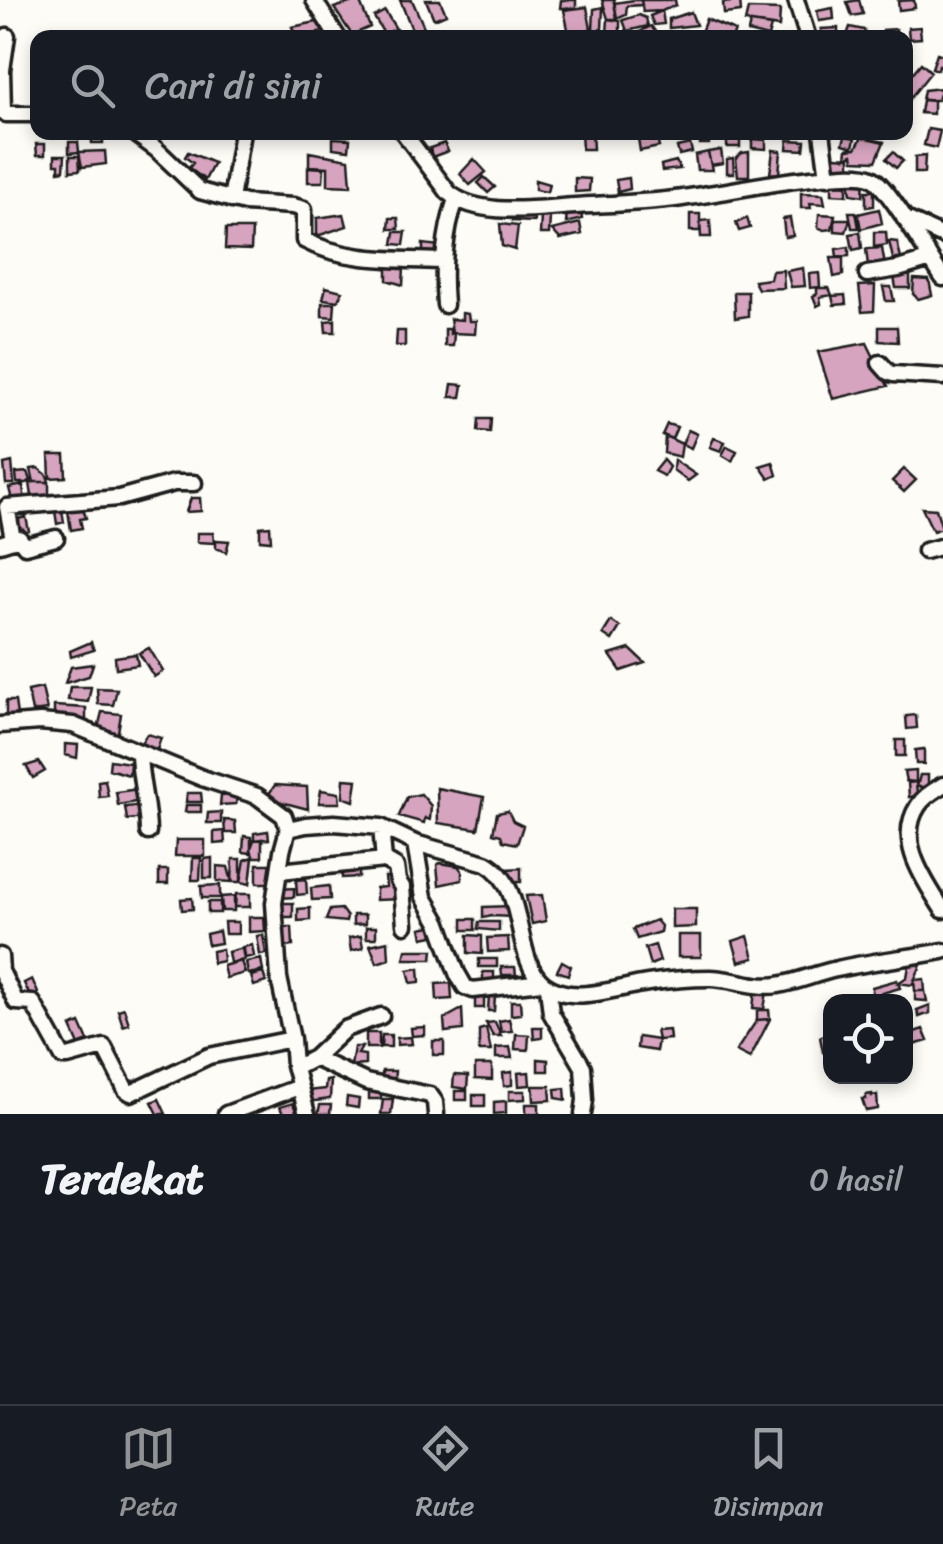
<!DOCTYPE html>
<html lang="id">
<style>
:root{--surface:#171b24;--page:#242831;--text:#f1f3f6;--muted:#9ea1a6;--line:#363941;--accent:#919294}
body{margin:0;font-family:Sriracha,sans-serif;background:var(--page);color:var(--text)}
.controls{position:absolute;right:30px;bottom:30px;display:grid;overflow:hidden;border-radius:20px;box-shadow:0 5px 15px #0003}
.controls button{width:90px;height:90px;display:grid;place-items:center;padding:0;border:0;border-bottom:2px solid var(--line);background:var(--surface);color:var(--text);font:50px sans-serif}
.list{margin:0;padding:0;list-style:none}
h2{display:flex;justify-content:space-between;align-items:center;height:130px;margin:0;padding:0 40px;font-size:42px}
h2 small{font-size:32px;font-weight:400;color:var(--muted)}
.icon{flex:none;width:55px;height:55px;fill:none;stroke:currentColor;stroke-width:2;stroke-linecap:round;stroke-linejoin:round}
.map{position:relative;flex:none;width:943px;height:1114px;overflow:hidden}
.search{position:absolute;background:var(--surface);box-shadow:0 5px 15px #0003;left:30px;right:30px;top:30px;height:110px;display:flex;align-items:center;gap:25px;box-sizing:border-box;padding:0 35px;border-radius:20px;color:var(--muted);font-size:38px}
.sheet{height:290px;background:var(--surface)}
nav{display:flex;justify-content:space-around;align-items:center;box-sizing:border-box;height:140px;border-top:2px solid var(--line);background:var(--surface);font-size:28px;color:var(--muted)}
nav a{display:grid;justify-items:center;gap:5px}
nav .on{color:var(--accent)}
.map>svg:first-child{display:block}
</style>
<div class="map">
<svg width="943" height="1114" viewBox="0 0 943 1114">
<rect width="100%" height="100%" fill="#fdfcf7"/>
<filter id="ink" filterUnits="userSpaceOnUse"><feTurbulence type="fractalNoise" baseFrequency=".01" numOctaves="2"/><feDisplacementMap in="SourceGraphic" scale="20" xChannelSelector="R" yChannelSelector="G"/><feConvolveMatrix kernelMatrix="1 2 1 2 8 2 1 2 1" color-interpolation-filters="sRGB"/></filter>
<g filter="url(#ink)">
<path fill="#d7a4bf" stroke="#1c1c1c" stroke-width="2.5" d="M 359,0 L 370,27 L 352,35 L 334,8 Z
M 400,0 L 412,0 L 424,27 L 413,32 Z
M 426,0 L 440,0 L 446,14 L 434,19 Z
M 561,0 L 576,0 L 576,8 L 560,8 Z
M 602,0 L 614,0 L 617,19 L 608,19 Z
M 634,0 L 641,0 L 642,5 L 627,6 L 626,15 L 617,19 L 614,3 Z
M 641,0 L 675,0 L 676,5 L 662,11 L 643,12 Z
M 859,0 L 863,14 L 852,16 L 847,2 Z
M 914,0 L 915,8 L 899,10 L 898,1 Z
M 740,1 L 741,12 L 724,14 L 723,3 Z
M 587,7 L 591,29 L 569,34 L 564,10 Z
M 603,7 L 602,29 L 593,31 L 594,9 Z
M 833,8 L 834,19 L 819,21 L 817,11 Z
M 748,9 L 780,10 L 779,27 L 745,22 Z
M 385,11 L 396,29 L 384,34 L 374,17 Z
M 662,11 L 664,24 L 654,25 L 650,16 Z
M 691,12 L 696,25 L 669,28 L 669,19 Z
M 639,15 L 646,18 L 648,26 L 627,31 L 623,20 Z
M 608,19 L 620,21 L 620,33 L 607,33 Z
M 706,19 L 735,31 L 732,38 L 699,38 Z
M 317,22 L 323,32 L 297,38 L 292,27 Z
M 750,23 L 771,26 L 768,37 L 748,32 Z
M 651,26 L 657,34 L 649,38 L 628,38 Z
M 850,27 L 864,30 L 866,38 L 846,38 Z
M 920,27 L 921,38 L 909,39 L 908,28 Z
M 838,28 L 838,38 L 821,38 L 821,29 Z
M 896,29 L 896,38 L 883,38 L 883,30 Z
M 588,30 L 588,38 L 569,38 L 569,34 Z
M 937,53 L 943,55 L 943,66 L 939,65 L 938,70 L 932,68 Z
M 921,63 L 931,72 L 907,102 L 906,81 Z
M 942,88 L 938,100 L 922,100 L 924,90 Z
M 922,100 L 933,101 L 933,114 L 920,113 Z
M 928,129 L 940,131 L 936,148 L 924,145 Z
M 91,132 L 103,132 L 103,143 L 92,143 Z
M 581,132 L 592,132 L 593,149 L 582,149 Z
M 637,132 L 655,132 L 659,147 L 640,151 Z
M 700,132 L 709,132 L 709,144 L 700,144 Z
M 845,136 L 855,138 L 853,147 L 843,144 Z
M 862,137 L 884,142 L 876,161 L 854,160 L 853,154 L 846,157 L 847,149 L 856,148 Z
M 333,138 L 350,139 L 349,150 L 333,148 Z
M 727,138 L 740,138 L 740,147 L 727,147 Z
M 752,139 L 766,140 L 766,149 L 752,148 Z
M 788,140 L 805,141 L 804,150 L 787,149 Z
M 69,142 L 78,142 L 79,152 L 69,153 Z
M 444,143 L 448,151 L 432,157 L 430,148 Z
M 36,144 L 45,144 L 45,155 L 37,155 Z
M 690,144 L 692,152 L 679,155 L 677,147 Z
M 721,150 L 723,163 L 711,165 L 708,152 Z
M 773,150 L 781,151 L 779,173 L 770,174 Z
M 105,151 L 106,164 L 82,167 L 79,152 Z
M 188,152 L 214,163 L 205,180 L 189,168 L 193,163 L 185,157 Z
M 309,152 L 349,159 L 351,186 L 328,185 L 328,167 L 309,166 Z
M 708,152 L 712,170 L 697,170 L 695,155 Z
M 749,152 L 749,176 L 738,176 L 736,158 L 742,153 Z
M 893,152 L 903,161 L 896,168 L 886,159 Z
M 55,155 L 65,155 L 64,170 L 59,171 L 59,164 L 55,164 Z
M 70,156 L 79,156 L 80,170 L 70,171 Z
M 835,156 L 850,157 L 850,168 L 834,167 Z
M 925,156 L 924,173 L 915,173 L 915,157 Z
M 733,158 L 734,173 L 727,173 L 727,159 Z
M 474,159 L 486,172 L 470,185 L 460,174 Z
M 676,161 L 680,169 L 662,171 L 661,165 Z
M 308,167 L 324,168 L 323,182 L 308,182 Z
M 484,177 L 495,187 L 488,193 L 478,183 Z
M 575,178 L 590,179 L 589,191 L 575,192 Z
M 629,178 L 630,189 L 618,192 L 616,180 Z
M 849,179 L 864,180 L 863,196 L 851,194 Z
M 535,180 L 549,184 L 547,192 L 535,190 Z
M 832,183 L 847,185 L 847,195 L 832,194 Z
M 866,191 L 874,191 L 874,206 L 866,207 Z
M 801,193 L 823,194 L 825,204 L 810,203 L 811,208 L 801,208 Z
M 879,209 L 882,223 L 861,229 L 858,214 Z
M 581,210 L 582,219 L 566,223 L 567,212 Z
M 849,212 L 856,212 L 859,228 L 852,228 Z
M 344,214 L 347,226 L 317,236 L 317,218 Z
M 512,214 L 533,214 L 534,222 L 512,221 Z
M 690,214 L 700,214 L 700,231 L 690,231 Z
M 819,214 L 835,215 L 832,229 L 824,230 L 818,227 Z
M 541,217 L 550,217 L 549,234 L 540,234 Z
M 390,218 L 398,218 L 399,229 L 389,229 Z
M 747,218 L 750,228 L 739,231 L 736,223 Z
M 790,218 L 793,236 L 785,237 L 783,219 Z
M 835,219 L 850,219 L 846,232 L 835,231 Z
M 710,220 L 711,237 L 701,237 L 700,221 Z
M 580,223 L 582,234 L 560,239 L 552,230 Z
M 500,224 L 518,226 L 515,250 L 502,246 Z
M 226,229 L 252,229 L 251,250 L 225,249 Z
M 395,232 L 406,232 L 404,245 L 393,244 Z
M 860,232 L 862,248 L 853,250 L 850,234 Z
M 874,232 L 886,232 L 887,245 L 874,247 Z
M 889,241 L 897,242 L 901,259 L 893,259 Z
M 423,244 L 440,246 L 439,256 L 423,255 Z
M 849,247 L 849,256 L 837,257 L 836,249 Z
M 882,248 L 885,266 L 868,266 L 866,249 Z
M 831,258 L 843,258 L 843,275 L 834,277 Z
M 387,264 L 404,267 L 403,285 L 387,280 Z
M 803,268 L 805,286 L 791,287 L 787,271 Z
M 783,270 L 784,288 L 758,289 L 754,281 L 770,279 L 772,271 Z
M 819,273 L 820,287 L 810,288 L 809,274 Z
M 910,275 L 910,288 L 896,288 L 894,277 Z
M 914,279 L 929,280 L 932,295 L 918,299 L 913,294 Z
M 875,285 L 874,311 L 862,312 L 859,286 Z
M 326,287 L 342,291 L 338,301 L 323,299 Z
M 883,287 L 891,287 L 894,301 L 886,301 Z
M 817,288 L 829,288 L 832,295 L 820,297 L 821,304 L 817,306 L 813,296 L 817,294 Z
M 734,292 L 748,292 L 748,316 L 735,318 Z
M 845,295 L 846,304 L 834,305 L 832,296 Z
M 322,303 L 335,303 L 334,317 L 322,316 Z
M 462,313 L 468,314 L 469,321 L 476,321 L 475,334 L 452,333 L 450,319 L 462,320 Z
M 335,320 L 335,332 L 326,332 L 325,321 Z
M 879,327 L 897,327 L 898,342 L 879,341 Z
M 445,329 L 450,329 L 450,334 L 454,333 L 453,346 L 445,346 Z
M 397,331 L 405,331 L 405,346 L 396,346 Z
M 867,343 L 888,386 L 833,399 L 818,352 Z
M 452,384 L 463,385 L 461,397 L 450,397 Z
M 479,419 L 491,419 L 490,432 L 478,431 Z
M 667,424 L 677,427 L 672,439 L 662,435 Z
M 688,430 L 697,434 L 691,448 L 682,444 Z
M 665,436 L 682,444 L 680,457 L 664,453 Z
M 714,438 L 725,442 L 721,451 L 710,447 Z
M 727,446 L 737,451 L 732,461 L 722,455 Z
M 49,455 L 65,455 L 66,477 L 50,478 Z
M 663,460 L 669,467 L 664,476 L 654,471 Z
M 674,460 L 696,475 L 688,481 L 673,470 Z
M 12,462 L 14,484 L 6,484 L 4,464 Z
M 773,462 L 777,475 L 769,479 L 760,466 Z
M 38,468 L 47,475 L 49,482 L 34,482 L 31,469 Z
M 904,469 L 916,480 L 904,492 L 892,481 Z
M 28,472 L 31,480 L 27,483 L 17,483 L 16,473 Z
M 34,482 L 49,482 L 49,497 L 32,496 L 30,483 Z
M 23,485 L 25,502 L 13,504 L 9,488 Z
M 191,498 L 200,498 L 201,511 L 186,512 Z
M 83,508 L 86,518 L 80,519 L 82,528 L 71,530 L 68,511 Z
M 922,508 L 936,509 L 942,528 L 933,531 Z
M 62,510 L 64,522 L 57,524 L 55,511 Z
M 26,517 L 29,531 L 14,535 L 11,521 Z
M 270,526 L 271,541 L 260,540 L 260,527 Z
M 197,533 L 213,533 L 214,543 L 197,542 Z
M 216,540 L 229,541 L 226,552 L 216,548 Z
M 611,621 L 620,627 L 612,640 L 603,634 Z
M 91,642 L 94,650 L 71,657 L 70,651 Z
M 149,648 L 163,671 L 154,677 L 139,653 Z
M 630,649 L 645,663 L 621,671 L 610,655 Z
M 136,654 L 138,665 L 116,668 L 115,657 Z
M 93,664 L 89,676 L 65,683 L 71,667 Z
M 70,687 L 91,687 L 88,702 L 68,700 Z
M 42,688 L 47,710 L 32,712 L 28,691 Z
M 97,688 L 117,689 L 113,705 L 98,704 Z
M 6,701 L 15,701 L 17,715 L 6,715 Z
M 54,706 L 86,708 L 86,723 L 54,717 Z
M 102,712 L 121,714 L 117,738 L 98,728 Z
M 916,715 L 917,728 L 907,729 L 906,716 Z
M 147,734 L 161,738 L 155,755 L 137,749 Z
M 896,740 L 905,740 L 905,756 L 896,756 Z
M 65,744 L 78,745 L 77,758 L 65,755 Z
M 924,749 L 924,764 L 916,764 L 915,750 Z
M 110,760 L 130,763 L 129,775 L 109,769 Z
M 39,762 L 45,771 L 33,778 L 26,766 Z
M 916,771 L 916,782 L 906,781 L 904,772 Z
M 920,775 L 928,775 L 928,787 L 917,787 Z
M 344,779 L 357,780 L 354,801 L 343,797 Z
M 105,780 L 108,796 L 99,797 L 98,781 Z
M 916,782 L 917,796 L 909,797 L 908,783 Z
M 275,785 L 307,787 L 308,809 L 266,798 Z
M 437,788 L 484,797 L 478,829 L 438,823 Z
M 139,789 L 141,801 L 118,805 L 116,792 Z
M 321,790 L 339,793 L 340,803 L 319,803 Z
M 187,793 L 201,793 L 202,802 L 186,802 Z
M 421,794 L 431,806 L 430,820 L 425,818 L 424,823 L 399,816 L 407,797 Z
M 237,795 L 236,804 L 220,805 L 221,796 Z
M 145,805 L 146,818 L 127,820 L 125,807 Z
M 186,805 L 201,805 L 201,812 L 185,812 Z
M 508,811 L 513,821 L 523,826 L 517,844 L 503,841 L 501,835 L 493,833 L 497,813 Z
M 221,812 L 221,823 L 207,823 L 208,813 Z
M 224,820 L 235,821 L 236,833 L 225,833 Z
M 224,831 L 225,843 L 214,844 L 214,832 Z
M 268,831 L 269,839 L 254,840 L 254,833 Z
M 244,836 L 251,837 L 251,853 L 243,852 Z
M 262,839 L 262,857 L 253,857 L 251,848 L 254,840 Z
M 176,840 L 205,840 L 205,856 L 175,856 Z
M 253,857 L 250,884 L 241,882 L 245,860 Z
M 193,858 L 201,858 L 200,880 L 192,880 Z
M 212,858 L 212,878 L 204,878 L 204,859 Z
M 233,859 L 241,859 L 241,882 L 232,882 Z
M 440,863 L 458,866 L 462,871 L 462,880 L 439,885 L 437,865 Z
M 257,864 L 277,864 L 277,874 L 271,874 L 271,883 L 257,883 Z
M 217,866 L 228,867 L 232,882 L 217,881 Z
M 342,866 L 359,866 L 359,877 L 342,878 Z
M 521,868 L 521,882 L 507,882 L 507,869 Z
M 159,870 L 168,870 L 168,884 L 159,884 Z
M 385,877 L 396,877 L 401,899 L 376,900 L 376,888 L 386,887 Z
M 306,879 L 307,894 L 297,895 L 296,880 Z
M 220,885 L 220,898 L 202,898 L 201,886 Z
M 329,886 L 330,899 L 312,900 L 311,888 Z
M 294,888 L 294,897 L 280,898 L 280,889 Z
M 236,894 L 250,894 L 250,907 L 235,907 Z
M 542,895 L 546,921 L 532,924 L 526,896 Z
M 234,896 L 234,911 L 222,911 L 221,897 Z
M 192,898 L 193,909 L 182,910 L 181,899 Z
M 208,902 L 220,902 L 220,913 L 208,913 Z
M 278,903 L 293,903 L 293,917 L 278,917 Z
M 512,906 L 512,917 L 492,916 L 483,918 L 483,907 Z
M 310,908 L 310,920 L 298,921 L 298,909 Z
M 341,909 L 347,917 L 346,922 L 326,920 L 330,910 Z
M 672,909 L 696,909 L 696,927 L 672,928 Z
M 353,915 L 365,915 L 365,924 L 353,925 Z
M 249,917 L 264,917 L 265,931 L 249,932 Z
M 463,919 L 475,919 L 475,930 L 463,930 Z
M 656,920 L 661,926 L 660,932 L 637,939 L 633,929 Z
M 224,922 L 238,922 L 238,934 L 225,934 Z
M 479,922 L 499,922 L 499,931 L 478,929 Z
M 431,926 L 433,936 L 423,938 L 421,928 Z
M 280,927 L 292,927 L 293,946 L 279,947 Z
M 366,927 L 376,927 L 376,938 L 366,938 Z
M 219,931 L 221,943 L 208,945 L 206,934 Z
M 263,935 L 266,954 L 260,955 L 257,936 Z
M 468,935 L 482,936 L 482,954 L 468,953 Z
M 678,935 L 701,935 L 701,957 L 678,957 Z
M 361,936 L 363,948 L 351,951 L 349,938 Z
M 748,936 L 754,958 L 739,962 L 733,941 Z
M 508,937 L 509,951 L 488,952 L 487,938 Z
M 388,941 L 389,959 L 377,963 L 370,945 Z
M 252,945 L 254,956 L 245,958 L 243,947 Z
M 655,945 L 660,961 L 650,965 L 645,948 Z
M 242,948 L 244,960 L 230,963 L 228,952 Z
M 222,949 L 223,961 L 213,963 L 212,951 Z
M 406,950 L 433,950 L 432,959 L 404,959 Z
M 261,959 L 263,971 L 248,974 L 246,962 Z
M 479,959 L 497,959 L 497,967 L 479,967 Z
M 241,961 L 245,973 L 226,978 L 223,966 Z
M 562,961 L 571,966 L 568,975 L 557,971 Z
M 910,961 L 922,963 L 912,985 L 898,983 L 907,977 Z
M 501,967 L 515,967 L 516,975 L 502,975 Z
M 419,968 L 420,982 L 411,983 L 408,970 Z
M 483,972 L 494,972 L 494,981 L 483,981 Z
M 263,973 L 266,982 L 254,986 L 251,976 Z
M 32,979 L 38,993 L 30,996 L 24,983 Z
M 924,979 L 925,991 L 915,991 L 914,980 Z
M 897,980 L 900,988 L 872,996 L 872,987 Z
M 451,983 L 452,999 L 437,1000 L 436,984 Z
M 755,991 L 767,992 L 764,1009 L 753,1008 Z
M 915,991 L 925,991 L 927,1001 L 915,1000 Z
M 489,995 L 495,995 L 494,1011 L 488,1011 Z
M 475,997 L 484,997 L 484,1008 L 475,1008 Z
M 511,1001 L 520,1001 L 521,1014 L 511,1015 Z
M 930,1005 L 930,1013 L 919,1017 L 917,1010 Z
M 124,1008 L 129,1024 L 123,1026 L 118,1010 Z
M 462,1009 L 463,1030 L 445,1032 L 444,1019 Z
M 757,1010 L 769,1010 L 770,1019 L 757,1020 Z
M 509,1019 L 512,1031 L 501,1032 L 499,1021 Z
M 770,1019 L 750,1058 L 736,1051 L 757,1020 Z
M 495,1022 L 501,1036 L 493,1036 L 486,1023 Z
M 80,1023 L 88,1041 L 79,1045 L 71,1027 Z
M 425,1027 L 425,1035 L 412,1036 L 411,1028 Z
M 533,1027 L 542,1027 L 542,1038 L 534,1039 Z
M 486,1028 L 491,1051 L 479,1051 L 479,1030 Z
M 923,1029 L 928,1041 L 906,1047 L 906,1035 Z
M 669,1030 L 670,1039 L 658,1040 L 656,1031 Z
M 366,1033 L 379,1033 L 379,1048 L 366,1048 Z
M 516,1034 L 529,1035 L 528,1050 L 515,1049 Z
M 826,1034 L 830,1049 L 823,1052 L 820,1037 Z
M 382,1035 L 391,1035 L 391,1047 L 381,1047 Z
M 411,1037 L 412,1044 L 397,1045 L 397,1038 Z
M 638,1037 L 658,1040 L 656,1051 L 637,1048 Z
M 433,1041 L 444,1041 L 444,1055 L 433,1055 Z
M 354,1047 L 362,1047 L 358,1054 L 365,1055 L 365,1065 L 351,1066 Z
M 510,1047 L 512,1058 L 496,1058 L 496,1048 Z
M 538,1059 L 548,1060 L 548,1071 L 538,1071 Z
M 475,1065 L 492,1065 L 492,1080 L 475,1079 Z
M 382,1071 L 395,1071 L 394,1083 L 382,1083 Z
M 512,1072 L 512,1085 L 504,1086 L 503,1073 Z
M 529,1072 L 530,1085 L 519,1086 L 518,1073 Z
M 454,1075 L 468,1076 L 467,1089 L 453,1087 Z
M 331,1080 L 330,1099 L 308,1102 L 306,1091 L 325,1089 L 326,1081 Z
M 533,1086 L 550,1086 L 551,1100 L 534,1101 Z
M 369,1088 L 381,1089 L 381,1099 L 369,1099 Z
M 565,1088 L 566,1100 L 556,1098 L 555,1089 Z
M 455,1091 L 467,1091 L 467,1100 L 455,1100 Z
M 509,1091 L 525,1091 L 525,1099 L 509,1100 Z
M 872,1094 L 872,1096 L 877,1095 L 878,1109 L 866,1111 L 862,1099 L 866,1099 L 866,1095 Z
M 473,1095 L 485,1095 L 485,1106 L 473,1106 Z
M 347,1097 L 359,1099 L 358,1108 L 346,1106 Z
M 159,1099 L 166,1114 L 158,1114 L 152,1102 Z
M 383,1099 L 393,1099 L 391,1114 L 381,1114 Z
M 506,1101 L 506,1113 L 494,1114 L 494,1102 Z
M 293,1103 L 297,1114 L 283,1114 L 280,1107 Z
M 526,1104 L 539,1104 L 539,1114 L 526,1114 Z
M 320,1105 L 331,1105 L 330,1114 L 318,1114 Z"/>
<g fill="none" stroke-linecap="round" stroke-linejoin="round">
<defs>
<path id="minor" d="M 314,0 L 338,38
M 796,0 L 808,38
M 7,36 L 2,70 L 3,112 L 6,114 L 38,114
M 133,132 L 156,149 L 200,191 L 245,203 L 293,206 L 304,209 L 304,240 C 344,262 398,259 443,261
M 403,132 L 449,193 C 479,218 538,208 575,206 C 608,204 642,203 675,199 C 721,193 765,183 811,178 C 826,177 859,171 872,178 C 888,186 930,259 943,278
M 822,132 L 828,177
M 231,200 L 242,132
M 904,218 L 943,236
M 867,274 L 898,269 L 931,259
M 445,305 C 442,267 444,235 456,199
M 880,363 L 888,372 L 893,374 L 943,377
M 13,539 L 7,507 L 119,498 L 174,483 L 194,483
M 0,544 L 19,538 L 25,546 L 56,538
M 925,551 L 943,546
M 0,725 L 40,722 L 73,725 L 202,778 L 257,796 L 284,816 L 288,829 L 306,825 L 334,823 L 381,827 L 415,843 L 486,863 C 528,886 512,959 544,984 C 573,1006 617,987 648,983 C 668,980 689,978 710,978 C 732,978 755,989 778,985 C 798,982 817,973 837,969 C 872,961 908,958 943,951
M 139,752 C 139,780 148,805 148,832
M 943,785 C 934,791 924,796 918,806 C 895,841 925,881 943,910
M 381,827 L 384,860 L 396,867 L 398,881 L 402,887 L 405,925
M 288,829 L 282,851 L 274,903 L 279,978 L 292,1039 L 294,1065 L 307,1114
M 415,843 L 424,897 L 439,923 L 457,973 L 465,987 L 473,990 L 541,982
M 280,871 L 384,860
M 0,956 L 1,971 L 16,1002 L 33,1003 L 63,1057 L 68,1057 L 104,1047 L 126,1090 L 131,1093 L 209,1056 L 292,1039
M 548,987 L 551,1013 L 583,1067 L 585,1100 L 583,1114
M 314,1058 L 366,1082 L 430,1095 L 435,1102 L 436,1114
M 295,1068 L 314,1058 L 345,1029 L 381,1016
M 226,1114 L 299,1087"/>
</defs>
<use href="#minor" stroke="#1c1c1c" stroke-width="21"/>
<use href="#minor" stroke="#fdfcf7" stroke-width="14"/>
</g>
</g>
</svg>
<div class="controls">
<button><svg class="icon" aria-label="locate" viewBox="0 0 24 24"><circle cx="12" cy="12" r="6"/><path d="M12 2v4M12 18v4M2 12h4M18 12h4"/></svg></button>
</div>
<div class="search"><svg class="icon" aria-label="search" viewBox="0 0 24 24"><circle cx="10" cy="10" r="6"/><path d="M15 15l6 6"/></svg>Cari di sini</div>
</div>
<section class="sheet">
<h2>Terdekat<small>0 hasil</small></h2>
<ul class="list">
</ul>
</section>
<nav>
<a class="on"><svg class="icon" aria-label="map" viewBox="0 0 24 24"><path d="M3 6l6-2 6 2 6-2v14l-6 2-6-2-6 2zM9 4v14M15 6v14"/></svg>Peta</a>
<a><svg class="icon" aria-label="directions" viewBox="0 0 24 24"><path d="M12 3l9 9-9 9-9-9zM9 14v-3h6M13 9l2 2-2 2"/></svg>Rute</a>
<a><svg class="icon" aria-label="saved" viewBox="0 0 24 24"><path d="M7 4h10v16l-5-4-5 4z"/></svg>Disimpan</a>
</nav>
